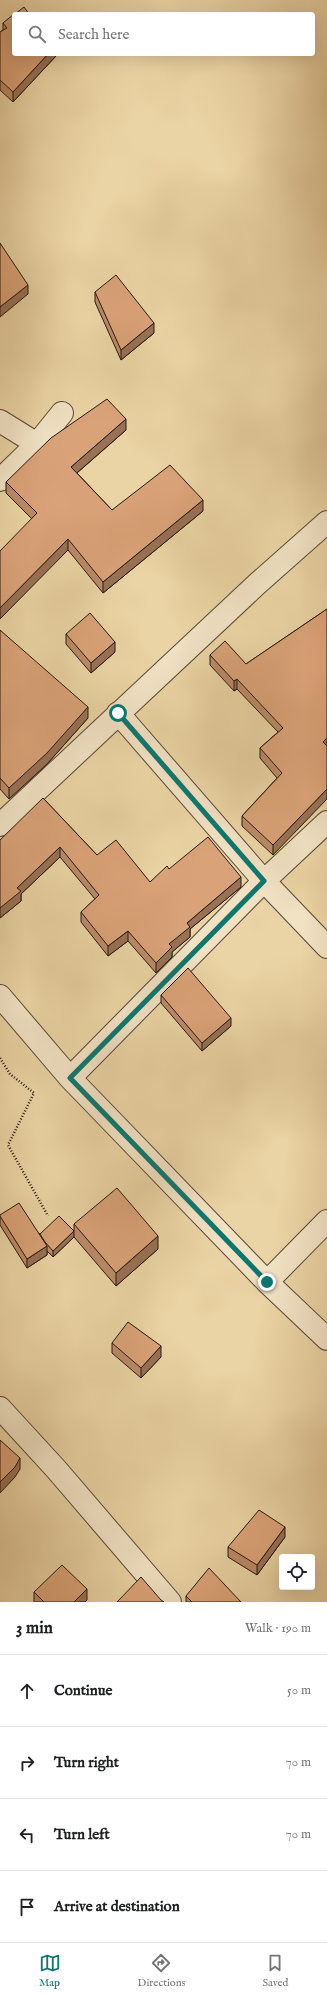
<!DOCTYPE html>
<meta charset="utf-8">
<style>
:root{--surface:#fff;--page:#f6f6f6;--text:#202124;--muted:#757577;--line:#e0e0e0;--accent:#0f766e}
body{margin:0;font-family:"IM FELL English",serif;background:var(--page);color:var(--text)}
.controls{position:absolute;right:12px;bottom:12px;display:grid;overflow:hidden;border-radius:4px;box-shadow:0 4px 16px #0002}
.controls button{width:36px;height:36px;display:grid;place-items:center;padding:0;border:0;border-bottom:1px solid var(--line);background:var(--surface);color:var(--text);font:20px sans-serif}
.stop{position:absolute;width:12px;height:12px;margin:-9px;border:3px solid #0f766e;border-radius:50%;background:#fff}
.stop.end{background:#0f766e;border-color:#fff;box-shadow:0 1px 4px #0008}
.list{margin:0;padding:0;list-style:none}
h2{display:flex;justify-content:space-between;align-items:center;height:52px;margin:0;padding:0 16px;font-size:17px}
h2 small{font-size:13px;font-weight:400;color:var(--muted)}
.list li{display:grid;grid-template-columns:26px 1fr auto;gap:12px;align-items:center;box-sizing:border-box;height:72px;padding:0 16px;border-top:1px solid var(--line)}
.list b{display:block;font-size:15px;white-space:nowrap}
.list em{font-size:13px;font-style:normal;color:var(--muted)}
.icon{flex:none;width:22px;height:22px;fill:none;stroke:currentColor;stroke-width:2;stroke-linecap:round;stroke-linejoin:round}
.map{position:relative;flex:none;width:327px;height:1602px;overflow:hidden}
.search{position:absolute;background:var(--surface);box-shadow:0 4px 16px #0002;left:12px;right:12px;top:12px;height:44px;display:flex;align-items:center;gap:10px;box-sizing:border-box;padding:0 14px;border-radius:4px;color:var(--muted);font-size:15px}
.sheet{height:340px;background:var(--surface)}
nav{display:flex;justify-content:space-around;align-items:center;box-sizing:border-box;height:56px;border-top:1px solid var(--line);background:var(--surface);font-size:11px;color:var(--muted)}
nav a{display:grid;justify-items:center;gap:2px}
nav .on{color:var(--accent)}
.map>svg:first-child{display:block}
</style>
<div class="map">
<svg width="327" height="1602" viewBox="0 0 327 1602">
<rect width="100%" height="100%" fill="#ead3a4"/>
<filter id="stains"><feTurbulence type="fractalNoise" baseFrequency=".005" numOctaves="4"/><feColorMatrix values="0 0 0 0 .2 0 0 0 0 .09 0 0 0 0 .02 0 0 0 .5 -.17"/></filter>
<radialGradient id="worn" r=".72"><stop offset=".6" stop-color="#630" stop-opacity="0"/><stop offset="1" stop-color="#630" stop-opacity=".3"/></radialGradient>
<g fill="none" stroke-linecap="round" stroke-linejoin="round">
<defs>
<path id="minor" d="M 0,421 L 37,444 L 62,413
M 0,480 L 37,444
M 118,713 L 264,881 L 327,947
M 0,825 L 257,584 L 327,522
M 0,996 L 70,1078 L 267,1282 L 327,1339
M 70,1078 L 264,881 L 327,822
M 267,1282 L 327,1221
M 0,1408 L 56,1469 L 170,1602"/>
</defs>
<use href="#minor" stroke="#564836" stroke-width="24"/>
<path stroke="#241a12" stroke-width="2.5" stroke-dasharray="1 2" stroke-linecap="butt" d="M 0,1058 L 10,1074 L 34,1093 L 8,1145 L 48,1216"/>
<use href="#minor" stroke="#f1e2c4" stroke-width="22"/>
</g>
<path fill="#bb8b67" stroke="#241a12" d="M 3,23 L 56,54 L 56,56 L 13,102 L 0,90 L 0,32 L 3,30 Z
M 95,292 L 154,333 L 121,360 L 95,302 Z
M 126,430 L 77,473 L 112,510 L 203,511 L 103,593 L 68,550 L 32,519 L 6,493 L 6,482 Z
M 327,609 L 273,855 L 242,826 L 242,816 L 277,778 L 260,758 L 260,748 L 278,732 L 237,689 L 234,691 L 210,665 L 210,655 L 246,664 Z
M 0,630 L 88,718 L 47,764 L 9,799 L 0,789 Z
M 66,634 L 115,652 L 91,673 L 66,644 Z
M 43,798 L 97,855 L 150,882 L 169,869 L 241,887 L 190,929 L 190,937 L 172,952 L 172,957 L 156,973 L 128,941 L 108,956 L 81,922 L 81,912 L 95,899 L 60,857 L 21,894 L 21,901 L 0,918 Z
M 161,995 L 231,1026 L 202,1051 L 161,1003 Z
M 0,1215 L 40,1234 L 74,1231 L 74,1224 L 158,1249 L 116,1286 L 74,1237 L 53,1257 L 47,1251 L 47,1255 L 27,1268 L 0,1225 Z
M 112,1343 L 161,1357 L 141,1378 L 112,1353 Z
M 285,1537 L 257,1575 L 228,1557 L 228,1547 Z
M 34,1592 L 87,1600 L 85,1602 L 34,1602 Z
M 186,1596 L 241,1602 L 186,1602 Z"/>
<path fill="#997154" stroke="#241a12" d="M 48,54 L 56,54 L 56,56 L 13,102 L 13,92 Z
M 28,285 L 28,294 L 0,317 L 0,307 Z
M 154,323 L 154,333 L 121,360 L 121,350 Z
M 126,419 L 126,430 L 71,478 L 71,467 Z
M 203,500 L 203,511 L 103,593 L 103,582 Z
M 68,539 L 68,550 L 0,619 L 0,608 Z
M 115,642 L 115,652 L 91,673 L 91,663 Z
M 237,679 L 237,689 L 234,691 L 234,681 Z
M 88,707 L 88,718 L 47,764 L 9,799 L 9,788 Z
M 327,738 L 327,748 L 323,742 Z
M 327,789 L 327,799 L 273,855 L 273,845 Z
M 60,847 L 60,857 L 21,894 L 21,901 L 0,918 L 0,908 L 17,888 Z
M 241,877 L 241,887 L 190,929 L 190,937 L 172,952 L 172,957 L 156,973 L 156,963 L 169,944 L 187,923 Z
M 128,931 L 128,941 L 108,956 L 108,946 Z
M 231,1018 L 231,1026 L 202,1051 L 202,1043 Z
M 74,1231 L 74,1237 L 53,1257 L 53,1251 Z
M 158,1236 L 158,1249 L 116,1286 L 116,1273 Z
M 47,1246 L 47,1255 L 27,1268 L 27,1259 Z
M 161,1346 L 161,1357 L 141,1378 L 141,1368 Z
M 20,1458 L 20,1469 L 15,1477 L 0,1493 L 0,1482 Z
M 285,1527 L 285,1537 L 257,1575 L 257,1565 Z
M 87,1589 L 87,1600 L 85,1602 L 74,1602 Z"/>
<path fill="#daa278" stroke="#241a12" d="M 24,7 L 29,14 L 15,14 Z
M 14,14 L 14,54 L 48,54 L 13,92 L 0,80 L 0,32 L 7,28 L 3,23 Z
M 0,243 L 28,285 L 0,307 Z
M 116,275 L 154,323 L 121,350 L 95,292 Z
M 107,399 L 126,419 L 71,467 L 112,510 L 170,465 L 203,500 L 103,582 L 68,539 L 0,608 L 0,551 L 37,513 L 6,482 L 51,438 Z
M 327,609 L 327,738 L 323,742 L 327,746 L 327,789 L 273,845 L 242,816 L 282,773 L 260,748 L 283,728 L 237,679 L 234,681 L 210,655 L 225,641 L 246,664 Z
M 90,613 L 115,642 L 91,663 L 66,634 Z
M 0,630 L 88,707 L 47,753 L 9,788 L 0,778 Z
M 43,798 L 97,855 L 116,840 L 150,882 L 167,866 L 169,869 L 208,837 L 241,877 L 187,923 L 190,927 L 169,944 L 172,947 L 156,963 L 128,931 L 108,946 L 81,912 L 99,895 L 60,847 L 17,888 L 21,891 L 0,908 L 0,840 Z
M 188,968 L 231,1018 L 202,1043 L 161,995 Z
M 117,1188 L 158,1236 L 116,1273 L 74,1224 Z
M 19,1203 L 47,1246 L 27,1259 L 0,1216 L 0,1215 Z
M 59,1216 L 74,1231 L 53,1251 L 45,1242 L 40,1234 Z
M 128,1322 L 161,1346 L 141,1368 L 112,1343 Z
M 0,1440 L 20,1458 L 15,1467 L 0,1482 Z
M 259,1510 L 285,1527 L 257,1565 L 228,1547 Z
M 62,1565 L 87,1589 L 74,1602 L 44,1602 L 34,1592 Z
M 209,1568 L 241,1602 L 192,1602 L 186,1596 Z
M 141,1577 L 161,1600 L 164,1602 L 117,1602 Z"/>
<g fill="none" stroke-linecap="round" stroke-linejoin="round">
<path stroke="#0f766e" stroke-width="5" d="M 118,713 L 264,881 L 70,1078 L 267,1282"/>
</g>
<rect width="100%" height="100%" filter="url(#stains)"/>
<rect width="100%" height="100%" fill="url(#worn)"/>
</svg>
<div class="controls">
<button><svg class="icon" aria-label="locate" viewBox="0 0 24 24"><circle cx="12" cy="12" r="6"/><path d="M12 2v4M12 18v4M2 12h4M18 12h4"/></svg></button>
</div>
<div class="stop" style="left:118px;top:713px"></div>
<div class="stop end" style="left:267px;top:1282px"></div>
<div class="search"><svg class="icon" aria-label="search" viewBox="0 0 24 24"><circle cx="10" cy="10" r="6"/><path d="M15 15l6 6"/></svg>Search here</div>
</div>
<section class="sheet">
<h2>3 min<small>Walk · 190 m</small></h2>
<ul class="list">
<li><svg class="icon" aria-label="ahead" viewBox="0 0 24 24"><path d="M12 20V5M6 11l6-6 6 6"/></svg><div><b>Continue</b></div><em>50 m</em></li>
<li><svg class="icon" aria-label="right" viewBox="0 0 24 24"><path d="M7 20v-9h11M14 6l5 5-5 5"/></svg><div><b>Turn right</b></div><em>70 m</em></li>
<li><svg class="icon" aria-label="left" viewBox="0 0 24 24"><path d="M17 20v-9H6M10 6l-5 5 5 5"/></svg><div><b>Turn left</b></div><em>70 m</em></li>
<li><svg class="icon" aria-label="arrive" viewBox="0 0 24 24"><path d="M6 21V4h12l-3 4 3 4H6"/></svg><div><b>Arrive at destination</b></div></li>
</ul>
</section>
<nav>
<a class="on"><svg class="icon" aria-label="map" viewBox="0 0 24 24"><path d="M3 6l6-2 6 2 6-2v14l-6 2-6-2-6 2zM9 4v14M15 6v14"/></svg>Map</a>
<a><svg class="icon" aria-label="directions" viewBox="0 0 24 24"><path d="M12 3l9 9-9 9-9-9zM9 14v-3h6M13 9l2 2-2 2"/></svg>Directions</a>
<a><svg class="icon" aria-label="saved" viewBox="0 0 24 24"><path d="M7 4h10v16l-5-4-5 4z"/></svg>Saved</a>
</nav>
